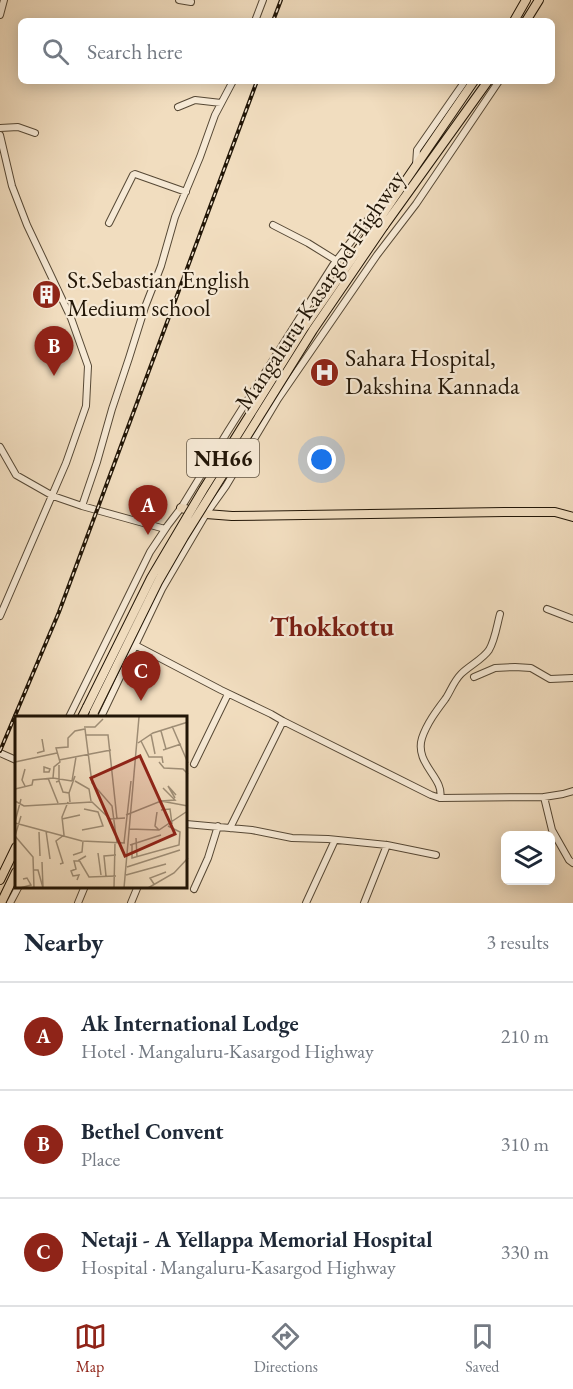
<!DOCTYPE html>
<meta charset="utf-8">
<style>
:root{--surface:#fff;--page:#f2f2f3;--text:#1f2937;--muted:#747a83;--line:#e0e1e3;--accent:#8f2418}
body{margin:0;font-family:"EB Garamond",serif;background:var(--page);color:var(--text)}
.controls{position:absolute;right:18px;bottom:18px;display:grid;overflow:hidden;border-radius:9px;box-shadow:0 3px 15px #0003}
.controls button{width:54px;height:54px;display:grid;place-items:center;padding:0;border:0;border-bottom:2px solid var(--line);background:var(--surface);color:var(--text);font:30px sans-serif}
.you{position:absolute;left:322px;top:460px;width:21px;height:21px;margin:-15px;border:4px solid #fff;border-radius:50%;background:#1a73e8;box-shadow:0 0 0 9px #1a73e833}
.badge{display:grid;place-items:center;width:39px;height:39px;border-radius:50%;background:var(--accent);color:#fff;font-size:20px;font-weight:700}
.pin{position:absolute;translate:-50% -50px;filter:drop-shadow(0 2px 3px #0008)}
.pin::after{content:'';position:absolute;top:32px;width:21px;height:18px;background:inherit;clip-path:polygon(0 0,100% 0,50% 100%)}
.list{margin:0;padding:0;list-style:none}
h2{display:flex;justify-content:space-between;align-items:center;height:78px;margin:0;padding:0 24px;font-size:26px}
h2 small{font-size:20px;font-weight:400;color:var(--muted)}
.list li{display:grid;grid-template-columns:39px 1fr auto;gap:18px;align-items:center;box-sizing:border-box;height:108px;padding:0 24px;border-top:2px solid var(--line)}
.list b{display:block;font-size:22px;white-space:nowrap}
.list p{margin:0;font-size:20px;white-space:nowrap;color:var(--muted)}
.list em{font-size:20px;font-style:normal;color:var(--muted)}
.icon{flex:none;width:33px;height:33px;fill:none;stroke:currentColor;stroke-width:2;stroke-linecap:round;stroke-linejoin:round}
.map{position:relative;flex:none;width:573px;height:903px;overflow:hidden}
.search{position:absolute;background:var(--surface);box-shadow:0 3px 15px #0003;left:18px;right:18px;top:18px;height:66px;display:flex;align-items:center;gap:15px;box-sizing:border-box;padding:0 21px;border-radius:9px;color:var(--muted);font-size:22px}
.sheet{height:402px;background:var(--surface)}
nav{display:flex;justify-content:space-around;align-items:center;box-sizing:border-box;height:84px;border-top:2px solid var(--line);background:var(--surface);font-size:16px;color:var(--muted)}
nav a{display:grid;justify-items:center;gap:3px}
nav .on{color:var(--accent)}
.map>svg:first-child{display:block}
</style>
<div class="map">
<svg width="573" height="903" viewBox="0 0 573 903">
<rect width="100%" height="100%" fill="#f1ddbf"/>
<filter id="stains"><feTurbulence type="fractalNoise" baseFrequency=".00333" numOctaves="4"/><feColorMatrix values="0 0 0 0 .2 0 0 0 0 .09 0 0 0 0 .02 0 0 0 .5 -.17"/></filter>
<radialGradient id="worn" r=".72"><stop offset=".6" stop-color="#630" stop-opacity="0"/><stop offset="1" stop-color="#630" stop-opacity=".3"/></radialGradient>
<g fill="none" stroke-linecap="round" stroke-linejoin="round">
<defs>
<path id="minor" d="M 179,0 L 191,2
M 0,15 L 4,0
M 255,21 L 263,0
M 178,107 L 195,100 L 221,103
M 0,128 L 18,127 L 35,133
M 0,135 L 12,186 L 27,225 L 71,318 L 88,366 L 86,406 L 66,463 L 0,616
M 416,165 L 417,150 L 465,81
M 109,223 L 133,175 L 135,174 L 186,192
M 273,225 L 308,243 L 337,261
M 0,447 L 16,475 L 53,496 L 82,506 L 165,529
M 82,506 L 97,462 L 112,409 L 129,358 L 145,307 L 161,266 L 175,217 L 200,157 L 215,115 L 233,81
M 547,609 L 573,619
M 135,645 L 221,690 L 271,714 L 283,721 L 431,795 L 440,798 L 544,797 L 563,794 L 573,791
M 474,677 L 495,668 L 515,667 L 531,668 L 550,679 L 573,678
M 69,717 L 150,552 L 168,525 L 181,508 L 228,431 L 333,265 L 373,213 L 393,195
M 101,717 L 162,589 L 206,514 L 226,486 L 278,399 L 377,255 L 416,204 L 499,81
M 0,753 L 16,760
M 194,764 L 228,694
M 544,797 L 552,830 L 569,860 L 573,863
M 440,798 C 445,778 414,764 422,738 C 427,723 437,710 446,698 C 451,690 454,681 461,674 C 469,666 483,659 489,650 C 495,640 497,625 500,614
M 186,824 L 252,830 L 292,838 L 328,839 L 387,845 L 436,855
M 230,828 L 283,721
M 194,889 L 208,858 L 218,826
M 10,903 L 19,886
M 78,903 L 85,886
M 131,903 L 138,886
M 306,903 L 335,840
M 364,903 L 387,845"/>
<path id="major" d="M 181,508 L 206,514 L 232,516 L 504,512 L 555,512 L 573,517"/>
<path id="highway" d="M 514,21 L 526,0
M 526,21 L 539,0
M 378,221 L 474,81
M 384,226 L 488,81
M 82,717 L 87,707
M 0,880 L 16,847
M 1,903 L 16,872"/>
</defs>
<use href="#minor" stroke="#564835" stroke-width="8"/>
<use href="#major" stroke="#221607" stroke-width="10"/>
<use href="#highway" stroke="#221607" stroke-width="10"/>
<use href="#minor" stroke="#f6e9d5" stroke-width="6"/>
<use href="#major" stroke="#f1ddbf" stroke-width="8"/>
<use href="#highway" stroke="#f1ddbf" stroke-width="8"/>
<defs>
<path id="rail" d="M 273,21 L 281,0
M 0,751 L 59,612 L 257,81"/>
</defs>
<use href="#rail" stroke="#221607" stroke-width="4"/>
<use href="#rail" stroke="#f6e9d5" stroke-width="1.5" stroke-dasharray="4.5" stroke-linecap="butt"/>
<defs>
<path id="highway-bridge" d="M 87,707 L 151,578 L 203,490 L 304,328 L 378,221
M 94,712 L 158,582 L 184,537 L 313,330 L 384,226"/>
</defs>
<use href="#highway-bridge" stroke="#221607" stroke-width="10" stroke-linecap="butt"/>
<use href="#highway-bridge" stroke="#f1ddbf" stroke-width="8"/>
</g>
<defs>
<symbol id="building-disc" viewBox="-11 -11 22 22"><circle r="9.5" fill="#8f2418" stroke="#f6e9d5"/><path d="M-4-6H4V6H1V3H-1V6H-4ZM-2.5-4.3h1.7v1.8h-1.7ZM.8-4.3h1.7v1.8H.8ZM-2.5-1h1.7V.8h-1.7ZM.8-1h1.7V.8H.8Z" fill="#fff"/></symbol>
<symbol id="hospital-disc" viewBox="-11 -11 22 22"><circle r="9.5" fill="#8f2418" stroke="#f6e9d5"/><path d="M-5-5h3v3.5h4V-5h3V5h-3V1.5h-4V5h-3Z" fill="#fff"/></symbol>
</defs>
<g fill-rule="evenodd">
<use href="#building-disc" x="30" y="278" width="33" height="33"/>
<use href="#hospital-disc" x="308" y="356" width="33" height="33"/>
</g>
<g text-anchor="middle" stroke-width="4.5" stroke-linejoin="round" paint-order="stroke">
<rect fill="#f6e9d5" stroke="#625545" stroke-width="1.5" x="187" y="439" width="72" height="38" rx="4.5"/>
<g font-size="22" font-weight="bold" fill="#221607">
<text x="223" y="466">NH66</text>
</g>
<g font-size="24" fill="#221607" stroke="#f6e9d5" text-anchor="start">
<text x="67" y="288">St.Sebastian English<tspan x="67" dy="28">Medium school</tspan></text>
<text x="345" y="366">Sahara Hospital,<tspan x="345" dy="28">Dakshina Kannada</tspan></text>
</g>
<g font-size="24" fill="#221607" stroke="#f6e9d5">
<text transform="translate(320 290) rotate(-56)" y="8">Mangaluru-Kasargod Highway</text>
</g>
<g font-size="27" font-weight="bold" fill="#7a1f14" stroke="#f6e9d5">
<text x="332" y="636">Thokkottu</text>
</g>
</g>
<g transform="translate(15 716)">
<rect width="172" height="172" fill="#f1ddbf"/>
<path fill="none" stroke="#9e8d75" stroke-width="1.5" d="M 157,10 L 173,47M 69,11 L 80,11 L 88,3M 146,15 L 151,33M 136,18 L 140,38M 70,19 L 93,19 L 102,103M 126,25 L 134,41 L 147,41 L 148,47M 123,27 L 138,17 L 173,6M 148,34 L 166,28M 22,37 L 29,35 L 27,23M 44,44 L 96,34M 0,46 L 42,37M 144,46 L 149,52 L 168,53 L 173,58M 29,51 L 35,53 L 34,56 L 29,56 ZM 33,62 L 43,87M 38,62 L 57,65M 44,65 L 48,76 L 54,77 L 55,86M 57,65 L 61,41M 60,65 L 74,73 L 76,85M 41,66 L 44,65 L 44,49M 10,70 L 7,64 L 10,53M 0,73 L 17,69 L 18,64 L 38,62 L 39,51 L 45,46 L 41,32 L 53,31 L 53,22 L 60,15 L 70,13 L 77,67 L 97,90 L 102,127M 54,77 L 60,60M 160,82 L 153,70 L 161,79M 0,85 L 9,90 L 77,86 L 95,103 L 110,102M 146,85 L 160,84 L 148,72M 146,94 L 155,93 L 157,108M 142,96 L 140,110 L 144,114M 111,99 L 146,85 L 173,90M 6,100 L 0,120 L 18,141 L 19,172M 47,103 L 65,99M 0,106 L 6,83M 0,107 L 67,125 L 110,127M 114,113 L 144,114 L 171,96M 67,114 L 88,110 L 83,96 L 69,93M 31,115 L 35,143M 24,116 L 25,140M 121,122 L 122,141M 109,127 L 116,65M 117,128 L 117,142 L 164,129 L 165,116 L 153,110M 115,129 L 146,119M 83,137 L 86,159M 58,139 L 67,136 L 68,125M 71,140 L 64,144 L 74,161 L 101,160M 27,146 L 28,172M 45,148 L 48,147 L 41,125 L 49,119 L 47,101 L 53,86M 112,151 L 165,134M 19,154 L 23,154 L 28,172M 111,159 L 151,148M 91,160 L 89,140 L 101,139M 62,164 L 64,159 L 58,160 L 56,155 L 61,153 L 59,145 L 64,145M 139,168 L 135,162 L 151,156M 5,172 L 16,169 L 12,162 L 8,163M 99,172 L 100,126M 109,172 L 124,1M 133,172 L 159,157 L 173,142"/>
<path fill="#8f2418" fill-opacity="0.15" stroke="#8f2418" stroke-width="3" d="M 125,40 L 160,118 L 110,140 L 76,62 Z"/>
<rect width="172" height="172" fill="none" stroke="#221607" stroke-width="3"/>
</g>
<rect width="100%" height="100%" filter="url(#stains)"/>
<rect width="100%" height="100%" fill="url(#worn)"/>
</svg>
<div class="controls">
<button><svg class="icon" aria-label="layers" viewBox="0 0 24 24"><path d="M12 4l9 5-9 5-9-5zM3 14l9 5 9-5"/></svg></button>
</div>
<div class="you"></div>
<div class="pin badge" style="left:148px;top:535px">A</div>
<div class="pin badge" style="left:54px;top:376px">B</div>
<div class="pin badge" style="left:141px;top:701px">C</div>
<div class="search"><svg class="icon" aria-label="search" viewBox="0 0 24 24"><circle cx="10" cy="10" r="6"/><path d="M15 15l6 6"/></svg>Search here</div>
</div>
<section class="sheet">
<h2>Nearby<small>3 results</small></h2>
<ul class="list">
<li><span class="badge">A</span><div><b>Ak International Lodge</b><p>Hotel · Mangaluru-Kasargod Highway</p></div><em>210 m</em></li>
<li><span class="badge">B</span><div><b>Bethel Convent</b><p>Place</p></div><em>310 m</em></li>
<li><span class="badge">C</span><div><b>Netaji - A Yellappa Memorial Hospital</b><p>Hospital · Mangaluru-Kasargod Highway</p></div><em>330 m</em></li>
</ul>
</section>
<nav>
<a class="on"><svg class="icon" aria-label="map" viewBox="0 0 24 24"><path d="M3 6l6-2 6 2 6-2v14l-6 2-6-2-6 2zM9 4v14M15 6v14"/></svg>Map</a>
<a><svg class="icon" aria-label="directions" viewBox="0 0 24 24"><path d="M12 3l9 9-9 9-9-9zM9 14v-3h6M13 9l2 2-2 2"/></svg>Directions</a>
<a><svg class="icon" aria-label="saved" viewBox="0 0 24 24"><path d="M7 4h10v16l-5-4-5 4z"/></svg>Saved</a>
</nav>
